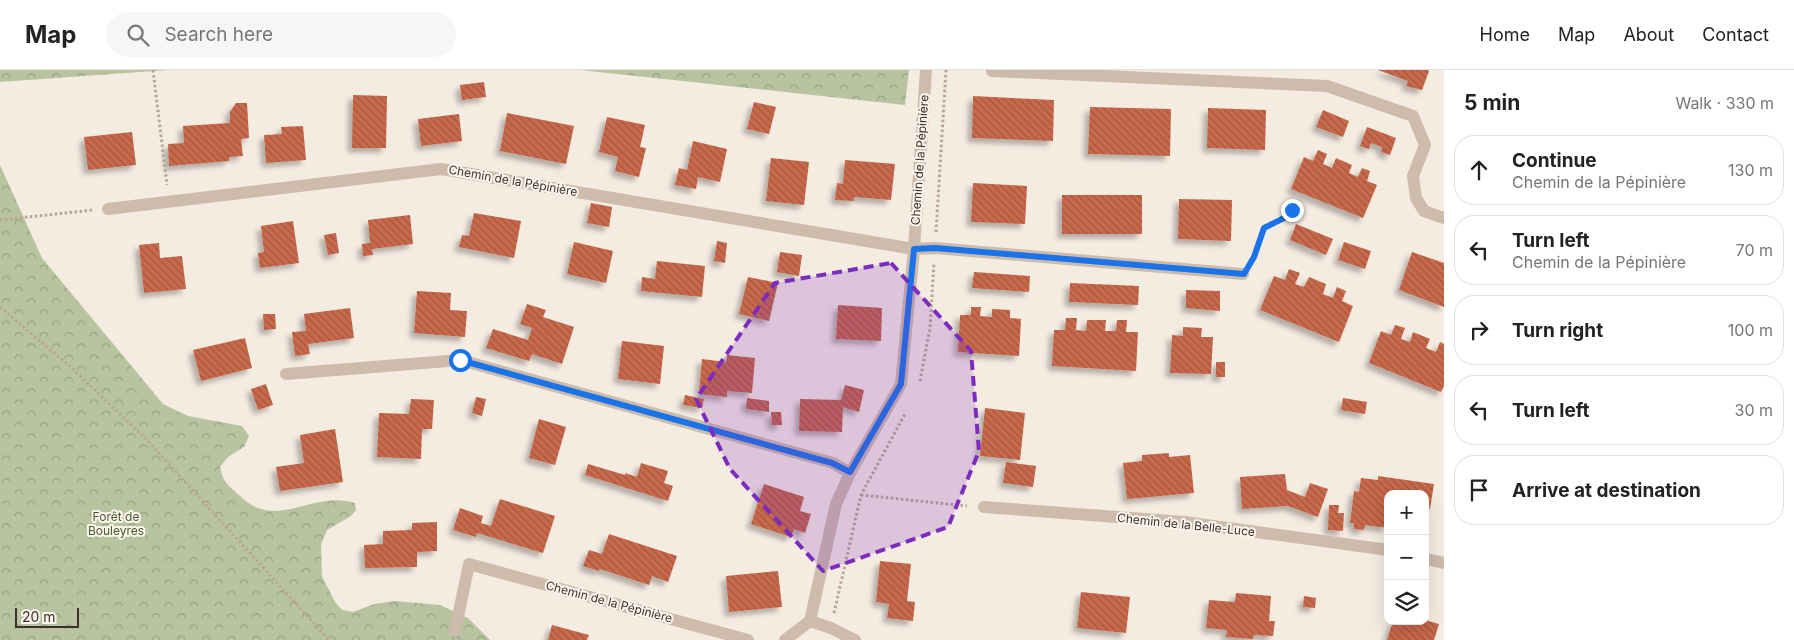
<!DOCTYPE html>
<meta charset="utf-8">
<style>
:root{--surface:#fff;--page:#f6f6f6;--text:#222;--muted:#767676;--line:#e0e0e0}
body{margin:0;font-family:Inter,sans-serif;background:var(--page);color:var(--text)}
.controls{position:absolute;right:15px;bottom:15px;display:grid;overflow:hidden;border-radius:10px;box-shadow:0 5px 20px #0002}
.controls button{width:45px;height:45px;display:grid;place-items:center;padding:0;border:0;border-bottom:1px solid var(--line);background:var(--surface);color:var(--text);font:25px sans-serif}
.scale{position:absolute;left:15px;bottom:12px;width:64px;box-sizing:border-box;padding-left:5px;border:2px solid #3b302b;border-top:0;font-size:14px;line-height:18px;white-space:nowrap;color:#3b302b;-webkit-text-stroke:4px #fbf5ee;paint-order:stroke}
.stop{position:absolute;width:15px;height:15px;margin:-11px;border:4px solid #1a73e8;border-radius:50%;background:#fff}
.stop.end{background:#1a73e8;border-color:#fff;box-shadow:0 1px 5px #0008}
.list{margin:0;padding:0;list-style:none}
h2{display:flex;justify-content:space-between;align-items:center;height:65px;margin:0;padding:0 20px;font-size:21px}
h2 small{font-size:16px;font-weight:400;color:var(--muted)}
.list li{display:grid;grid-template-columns:32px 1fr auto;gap:15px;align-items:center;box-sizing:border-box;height:70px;margin:0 10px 10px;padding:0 10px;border:1px solid var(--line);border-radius:20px}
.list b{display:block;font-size:19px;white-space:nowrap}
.list p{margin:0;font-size:16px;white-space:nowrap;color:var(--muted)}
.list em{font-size:16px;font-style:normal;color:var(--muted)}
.icon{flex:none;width:28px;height:28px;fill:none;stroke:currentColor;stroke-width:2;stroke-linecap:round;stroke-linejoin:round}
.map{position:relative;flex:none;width:1444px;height:570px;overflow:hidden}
header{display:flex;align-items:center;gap:30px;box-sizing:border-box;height:70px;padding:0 25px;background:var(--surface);border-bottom:1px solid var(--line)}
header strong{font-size:24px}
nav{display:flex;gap:28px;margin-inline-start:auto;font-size:18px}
.search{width:350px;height:45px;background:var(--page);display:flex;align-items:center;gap:12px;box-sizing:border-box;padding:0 18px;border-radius:28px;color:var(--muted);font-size:19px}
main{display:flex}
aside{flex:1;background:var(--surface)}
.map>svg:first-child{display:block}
</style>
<header>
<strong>Map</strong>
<div class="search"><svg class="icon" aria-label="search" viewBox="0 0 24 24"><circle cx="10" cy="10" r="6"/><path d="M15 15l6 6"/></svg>Search here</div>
<nav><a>Home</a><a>Map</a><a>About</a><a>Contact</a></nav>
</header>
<main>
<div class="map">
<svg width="1444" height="570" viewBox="0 0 1444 570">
<defs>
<pattern id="forest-crowns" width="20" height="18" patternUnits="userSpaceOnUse" patternTransform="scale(1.25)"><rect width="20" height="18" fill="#b8c4a0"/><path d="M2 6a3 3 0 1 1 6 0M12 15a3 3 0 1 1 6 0" fill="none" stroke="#97a083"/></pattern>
<pattern id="building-back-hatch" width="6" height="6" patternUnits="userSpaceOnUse" patternTransform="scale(1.25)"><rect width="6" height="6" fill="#c8694b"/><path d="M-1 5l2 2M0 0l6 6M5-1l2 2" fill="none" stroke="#a4573f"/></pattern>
<filter id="shadow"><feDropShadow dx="-4.5" dy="4.5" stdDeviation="2.5" flood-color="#0004"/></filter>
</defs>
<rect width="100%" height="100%" fill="#f4ebe1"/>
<path fill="url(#forest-crowns)" d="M 0,0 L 168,0 L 0,12 Z
M 580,0 L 909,0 L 905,35 Z
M 0,95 L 42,188 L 163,334 L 188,346 L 242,356 L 249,366 L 244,377 L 228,387 L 220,397 C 223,412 228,415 239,425 C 276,463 312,419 355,433 L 356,440 L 351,446 L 327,460 L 321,474 L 322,506 L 335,532 L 342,540 L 353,542 L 374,534 L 395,531 L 440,535 L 468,548 L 490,570 L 0,570 Z"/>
<path fill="url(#building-back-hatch)" filter="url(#shadow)" d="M 1378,0 L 1428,0 L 1429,1 L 1422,20 L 1406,16 L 1408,11 Z
M 484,12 L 486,27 L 462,30 L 460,15 Z
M 353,25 L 387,26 L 386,78 L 352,78 Z
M 973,26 L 1054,30 L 1053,71 L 972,68 Z
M 754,32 L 776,37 L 769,64 L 747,59 Z
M 236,33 L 247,33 L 249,68 L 241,69 L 243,86 L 229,87 L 229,91 L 169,96 L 168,74 L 184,73 L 183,56 L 230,53 L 230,42 Z
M 1090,37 L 1171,39 L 1170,86 L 1088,84 Z
M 1208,38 L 1266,40 L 1265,80 L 1207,78 Z
M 1323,40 L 1349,51 L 1343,67 L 1316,57 Z
M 507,43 L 574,56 L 566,94 L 500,81 Z
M 459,44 L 462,71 L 421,76 L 418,49 Z
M 607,47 L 645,55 L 640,77 L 646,78 L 639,107 L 615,101 L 618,87 L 599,82 Z
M 303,56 L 306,90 L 266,93 L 264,65 L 282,64 L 281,57 Z
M 1367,57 L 1396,68 L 1390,85 L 1381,82 L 1382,77 L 1371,73 L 1369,79 L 1360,76 Z
M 132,62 L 136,95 L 88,100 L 84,67 Z
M 693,71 L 727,79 L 720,112 L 698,107 L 696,119 L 675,115 L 679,98 L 687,100 Z
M 1318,80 L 1327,84 L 1323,94 L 1332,98 L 1336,88 L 1352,95 L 1349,103 L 1358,107 L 1362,98 L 1370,101 L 1367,111 L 1377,115 L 1363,148 L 1291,119 L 1304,87 L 1313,91 Z
M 771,88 L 809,92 L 804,135 L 766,131 Z
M 845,90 L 895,94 L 891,130 L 854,127 L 854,131 L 835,130 L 837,113 L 843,114 Z
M 973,113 L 1027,116 L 1025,154 L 971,152 Z
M 1062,125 L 1142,125 L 1142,164 L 1062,164 Z
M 1179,129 L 1232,130 L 1231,171 L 1178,169 Z
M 591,133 L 612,137 L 609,157 L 587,153 Z
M 474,143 L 521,151 L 514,188 L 459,177 L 462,165 L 469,166 Z
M 410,145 L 413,174 L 372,179 L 373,185 L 363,186 L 362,174 L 370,173 L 368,150 Z
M 293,151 L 299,193 L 260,198 L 258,183 L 264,182 L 261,156 Z
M 1296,154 L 1333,169 L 1326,185 L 1290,170 Z
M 336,163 L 339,183 L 328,185 L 324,165 Z
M 717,171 L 727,173 L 725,193 L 714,191 Z
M 574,172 L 613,181 L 606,213 L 567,204 Z
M 1344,172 L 1371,181 L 1365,199 L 1338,190 Z
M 159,173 L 160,188 L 182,186 L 186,219 L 144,223 L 139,175 Z
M 780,182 L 802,185 L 799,206 L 777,202 Z
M 1412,182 L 1444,193 L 1444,237 L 1399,220 Z
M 657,191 L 705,196 L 702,227 L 641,221 L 642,207 L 655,209 Z
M 1289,199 L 1300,203 L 1295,214 L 1304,217 L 1309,207 L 1326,214 L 1323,224 L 1333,228 L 1337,217 L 1346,221 L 1342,231 L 1353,236 L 1339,272 L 1260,240 L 1274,206 L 1285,210 Z
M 974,202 L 1030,206 L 1029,222 L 972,218 Z
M 748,207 L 778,213 L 769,251 L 739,244 Z
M 1070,213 L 1139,216 L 1138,235 L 1069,232 Z
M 1186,220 L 1220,221 L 1220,241 L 1186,238 Z
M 417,221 L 451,223 L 450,240 L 467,241 L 465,267 L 414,263 Z
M 527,234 L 546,240 L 543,247 L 574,257 L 562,294 L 532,284 L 529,291 L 486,278 L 493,259 L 528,270 L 532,258 L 520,254 Z
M 838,235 L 882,238 L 881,271 L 836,269 Z
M 971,237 L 981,237 L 980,246 L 992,247 L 992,239 L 1010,240 L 1010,248 L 1021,249 L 1019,286 L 958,282 L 960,245 L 971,245 Z
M 350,238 L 354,268 L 308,274 L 310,284 L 295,286 L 292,262 L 306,261 L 304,244 Z
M 263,244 L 275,244 L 276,259 L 264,260 Z
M 1066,248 L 1077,248 L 1076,260 L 1086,261 L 1087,250 L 1106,250 L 1105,261 L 1116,261 L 1117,250 L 1127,250 L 1126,262 L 1138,262 L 1136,301 L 1052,296 L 1054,260 L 1065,260 Z
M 1395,255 L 1405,258 L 1401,269 L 1410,272 L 1413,262 L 1430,269 L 1426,278 L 1436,282 L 1440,272 L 1444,274 L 1444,316 L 1441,322 L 1369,293 L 1381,261 L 1391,265 Z
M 1183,257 L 1202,258 L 1201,267 L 1213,267 L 1211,304 L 1170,303 L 1172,265 L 1183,266 Z
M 245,268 L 252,298 L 201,311 L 193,280 Z
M 622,271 L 664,276 L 660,314 L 618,309 Z
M 727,285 L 755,288 L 752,323 L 727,321 L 727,327 L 699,324 L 702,289 L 726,292 Z
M 1216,292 L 1225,292 L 1225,307 L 1216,307 Z
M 266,314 L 273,335 L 258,340 L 251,319 Z
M 845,315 L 864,320 L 859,342 L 843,337 L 842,362 L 799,361 L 800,329 L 841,330 Z
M 685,325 L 704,329 L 702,338 L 683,335 Z
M 476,327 L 486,329 L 482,346 L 472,343 Z
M 747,328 L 769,331 L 769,342 L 746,339 Z
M 1343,328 L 1367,332 L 1365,344 L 1341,340 Z
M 411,329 L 434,330 L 432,359 L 422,359 L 421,389 L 377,387 L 379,343 L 409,344 Z
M 985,338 L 1025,343 L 1020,390 L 980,386 Z
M 771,342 L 781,342 L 782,355 L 772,355 Z
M 539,349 L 566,357 L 555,395 L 529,388 Z
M 335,359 L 343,412 L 280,421 L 276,397 L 304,393 L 300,365 Z
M 1169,383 L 1169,387 L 1190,385 L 1194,423 L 1127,429 L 1123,393 L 1142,391 L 1142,385 Z
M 1006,392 L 1036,396 L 1033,417 L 1003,413 Z
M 641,393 L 668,401 L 664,413 L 673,416 L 668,431 L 585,405 L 588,394 L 625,405 L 625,403 L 637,407 Z
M 1285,404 L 1287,420 L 1305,427 L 1310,413 L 1328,419 L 1318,447 L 1288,436 L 1242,439 L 1240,407 Z
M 1378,406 L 1434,414 L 1430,439 L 1425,438 L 1425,424 L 1388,424 L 1388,458 L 1365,455 L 1364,460 L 1354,459 L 1354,453 L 1350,453 L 1354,421 L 1359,422 L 1361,408 L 1378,410 Z
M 764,414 L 804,427 L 800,441 L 811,444 L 805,463 L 794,459 L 791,467 L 751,454 Z
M 500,429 L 555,446 L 543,483 L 477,463 L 476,467 L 453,460 L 460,438 L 483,446 L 481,453 L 491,456 Z
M 1329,435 L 1339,435 L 1338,443 L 1344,443 L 1343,461 L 1328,460 Z
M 437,452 L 437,481 L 417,482 L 417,497 L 365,498 L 364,475 L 383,474 L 383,461 L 412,460 L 412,453 Z
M 609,464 L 677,486 L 668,512 L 652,506 L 649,515 L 600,499 L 599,501 L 583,496 L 589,480 L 602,484 Z
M 880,491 L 911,494 L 907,531 L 915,532 L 913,551 L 887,548 L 889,534 L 876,532 Z
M 778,501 L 782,537 L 729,542 L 726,506 Z
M 1081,522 L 1130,527 L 1126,563 L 1077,558 Z
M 1236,523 L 1271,526 L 1269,551 L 1275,551 L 1273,566 L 1254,565 L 1253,569 L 1226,567 L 1227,560 L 1206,558 L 1209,530 L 1235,532 Z
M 1304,526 L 1316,528 L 1315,538 L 1303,537 Z
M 1425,550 L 1439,554 L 1434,570 L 1387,570 L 1393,551 Z
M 552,555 L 589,565 L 587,570 L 548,570 Z"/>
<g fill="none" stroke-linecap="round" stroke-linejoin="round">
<path stroke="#b9a596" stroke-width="3" stroke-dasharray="2.5 2.5" stroke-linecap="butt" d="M 153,0 L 167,115
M 0,150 L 93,140
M 936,162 L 946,0
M 1252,191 L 1264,158 L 1287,147 L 1292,140
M 0,237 L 74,300 L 147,370 L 329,570
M 920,311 L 930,258 L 934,193
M 861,425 L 967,436
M 834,543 L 861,425 L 905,344"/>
<path stroke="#cdbbac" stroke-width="12" d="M 992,1 L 1327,16 L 1413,46 L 1425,75 L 1413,106 L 1416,128 L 1424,141 L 1444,148
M 108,139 L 441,99 L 914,179 L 935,178 L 1243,204
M 286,304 L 460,290 L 833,393 L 850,403
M 984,437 L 1184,452 L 1388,480
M 1425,489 L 1444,493
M 810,551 L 831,558 L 855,570
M 455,561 L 469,494 L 748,570
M 785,570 L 810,551 L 836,434 L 850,403 L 901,314 L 914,179 L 926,0"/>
</g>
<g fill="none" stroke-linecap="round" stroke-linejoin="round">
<path stroke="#1a73e8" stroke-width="6" d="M 460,290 L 832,393 L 850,402 L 901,314 L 914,179 L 935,178 L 1244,204 L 1254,187 L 1264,158 L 1286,147 L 1292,140"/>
</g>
<path fill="#7b2cbf" fill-opacity="0.2" stroke="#7b2cbf" stroke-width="4" stroke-dasharray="10 6" stroke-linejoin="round" d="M 891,193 L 971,281 L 979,381 L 948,457 L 823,501 L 730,399 L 696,329 L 775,213 Z"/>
<g text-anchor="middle" stroke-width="4" stroke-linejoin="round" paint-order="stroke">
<g font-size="12" fill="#3b302b" stroke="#fbf5ee">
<text transform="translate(920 90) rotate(-86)" y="4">Chemin de la Pépinière</text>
<text transform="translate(513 111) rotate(10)" y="4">Chemin de la Pépinière</text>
<text transform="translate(1186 455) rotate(6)" y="4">Chemin de la Belle-Luce</text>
<text transform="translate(609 532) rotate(15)" y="4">Chemin de la Pépinière</text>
</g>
<g font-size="12" fill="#4a5a2e" stroke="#fbf5ee">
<text x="116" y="451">Forêt de<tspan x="116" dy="14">Bouleyres</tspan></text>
</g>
</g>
</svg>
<div class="controls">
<button>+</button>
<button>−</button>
<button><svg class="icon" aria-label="layers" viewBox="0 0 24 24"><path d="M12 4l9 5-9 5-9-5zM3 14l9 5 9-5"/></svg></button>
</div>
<div class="scale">20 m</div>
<div class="stop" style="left:460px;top:290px"></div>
<div class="stop end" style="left:1292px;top:140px"></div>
</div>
<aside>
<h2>5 min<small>Walk · 330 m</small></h2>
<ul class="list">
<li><svg class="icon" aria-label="ahead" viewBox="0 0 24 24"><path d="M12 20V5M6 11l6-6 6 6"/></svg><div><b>Continue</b><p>Chemin de la Pépinière</p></div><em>130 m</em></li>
<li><svg class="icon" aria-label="left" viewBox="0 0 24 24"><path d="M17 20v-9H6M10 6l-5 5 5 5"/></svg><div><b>Turn left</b><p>Chemin de la Pépinière</p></div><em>70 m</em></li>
<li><svg class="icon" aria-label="right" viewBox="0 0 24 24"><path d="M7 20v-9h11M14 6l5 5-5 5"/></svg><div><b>Turn right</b></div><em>100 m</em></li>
<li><svg class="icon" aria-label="left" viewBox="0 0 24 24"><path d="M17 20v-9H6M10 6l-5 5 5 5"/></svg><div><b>Turn left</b></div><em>30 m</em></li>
<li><svg class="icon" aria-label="arrive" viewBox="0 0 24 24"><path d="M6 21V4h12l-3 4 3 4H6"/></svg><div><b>Arrive at destination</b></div></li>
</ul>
</aside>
</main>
